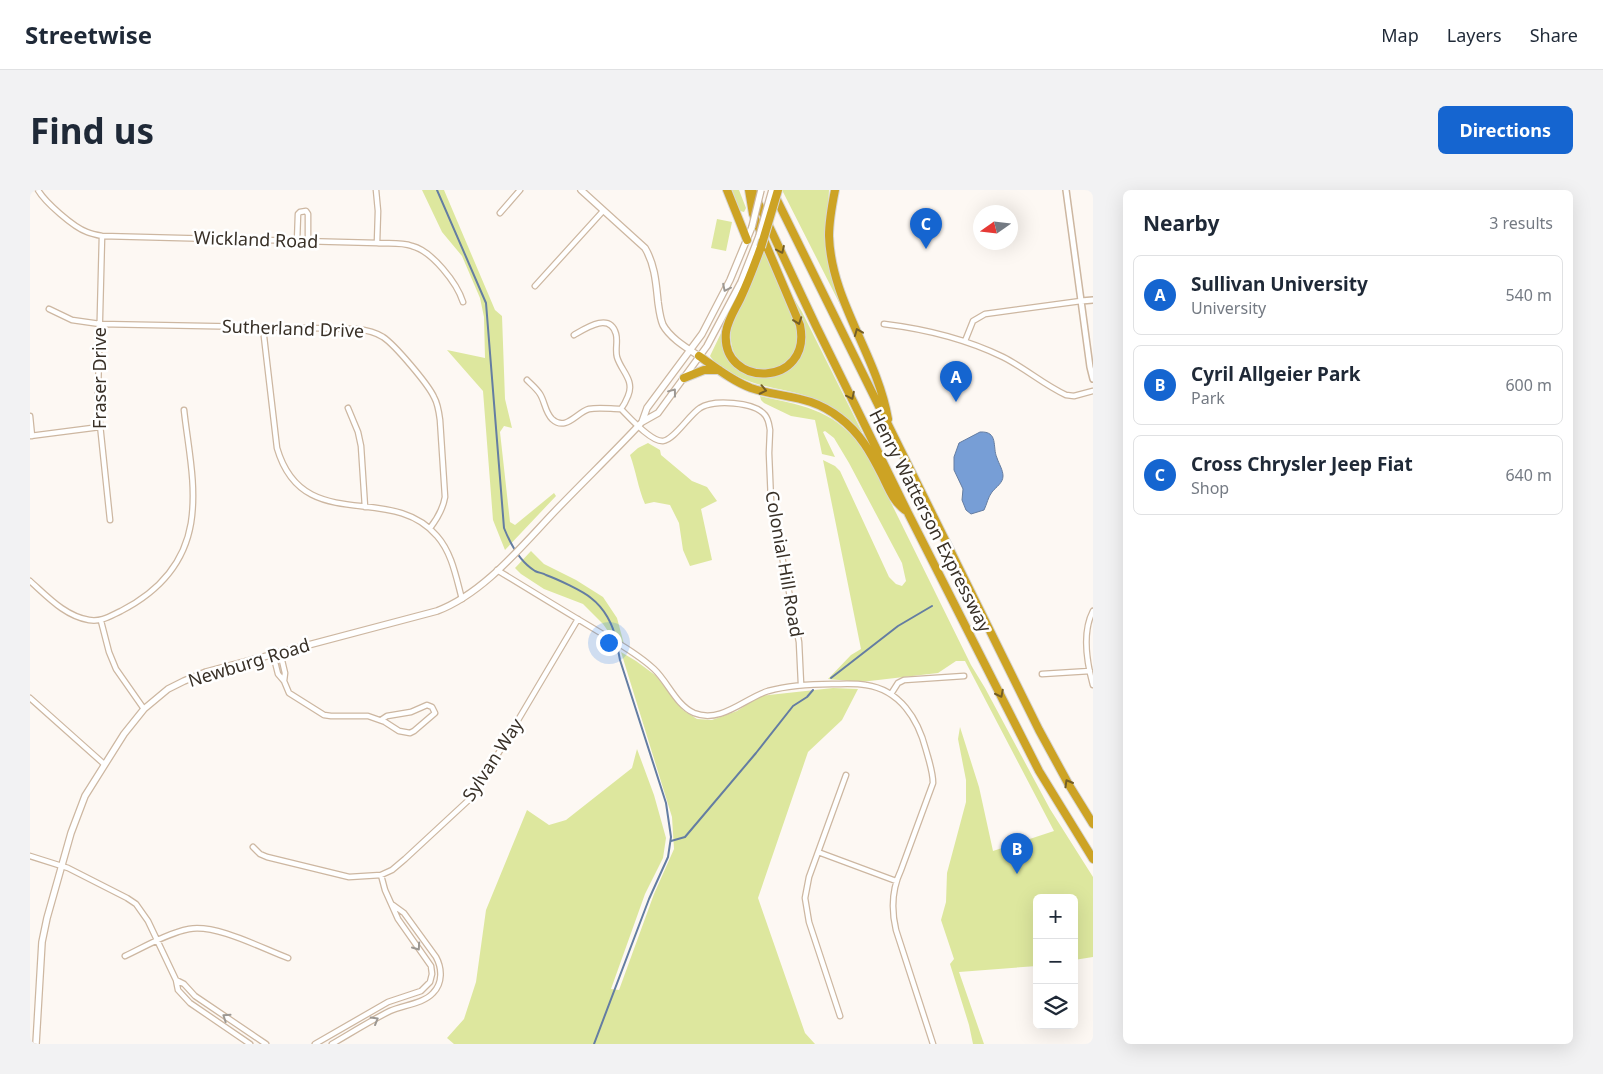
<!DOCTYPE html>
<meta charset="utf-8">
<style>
:root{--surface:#fff;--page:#f2f2f3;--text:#1f2937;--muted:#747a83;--line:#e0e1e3;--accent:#1565d0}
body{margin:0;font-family:"Noto Sans",sans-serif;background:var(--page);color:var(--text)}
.controls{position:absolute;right:15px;bottom:15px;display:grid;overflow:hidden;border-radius:8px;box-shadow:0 5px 20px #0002}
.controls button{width:45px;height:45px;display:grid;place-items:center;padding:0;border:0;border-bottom:1px solid var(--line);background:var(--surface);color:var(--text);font:25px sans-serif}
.compass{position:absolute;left:943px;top:15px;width:45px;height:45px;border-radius:50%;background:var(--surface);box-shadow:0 5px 20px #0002;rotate:256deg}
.you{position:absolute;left:578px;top:452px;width:18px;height:18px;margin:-12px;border:4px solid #fff;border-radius:50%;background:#1a73e8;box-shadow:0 0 0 8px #1a73e833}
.badge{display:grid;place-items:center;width:32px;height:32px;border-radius:50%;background:var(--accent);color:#fff;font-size:16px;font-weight:700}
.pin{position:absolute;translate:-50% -41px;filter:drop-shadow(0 1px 2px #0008)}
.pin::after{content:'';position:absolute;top:26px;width:18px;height:15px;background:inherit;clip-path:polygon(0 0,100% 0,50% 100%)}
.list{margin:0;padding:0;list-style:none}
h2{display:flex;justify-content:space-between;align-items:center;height:65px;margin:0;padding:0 20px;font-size:21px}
h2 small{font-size:16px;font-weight:400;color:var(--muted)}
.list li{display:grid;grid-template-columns:32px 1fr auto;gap:15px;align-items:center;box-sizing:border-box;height:80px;margin:0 10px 10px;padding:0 10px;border:1px solid var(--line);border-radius:8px}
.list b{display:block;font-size:19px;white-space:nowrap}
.list p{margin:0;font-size:16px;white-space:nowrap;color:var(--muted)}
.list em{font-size:16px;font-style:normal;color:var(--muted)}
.icon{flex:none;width:28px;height:28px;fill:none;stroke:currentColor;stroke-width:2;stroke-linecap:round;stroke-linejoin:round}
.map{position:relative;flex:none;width:1063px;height:854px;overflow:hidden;border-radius:8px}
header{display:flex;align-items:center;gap:30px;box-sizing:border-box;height:70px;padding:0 25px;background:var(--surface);border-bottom:1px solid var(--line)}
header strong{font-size:24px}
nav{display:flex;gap:28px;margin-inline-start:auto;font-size:18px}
.intro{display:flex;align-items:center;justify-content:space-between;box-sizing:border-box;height:120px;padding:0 30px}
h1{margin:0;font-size:35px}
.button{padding:12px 22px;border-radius:8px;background:var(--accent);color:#fff;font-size:18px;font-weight:700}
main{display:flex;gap:30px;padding:0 30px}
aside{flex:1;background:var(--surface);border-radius:8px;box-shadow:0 5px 20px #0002}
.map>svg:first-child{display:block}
</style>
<header>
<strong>Streetwise</strong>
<nav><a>Map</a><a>Layers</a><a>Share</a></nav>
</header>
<div class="intro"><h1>Find us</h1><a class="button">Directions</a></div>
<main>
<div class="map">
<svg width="1063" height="854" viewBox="0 0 1063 854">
<rect width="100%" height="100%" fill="#fdf8f3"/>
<path fill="#dde79e" d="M 392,0 L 414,0 L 465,120 L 472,126 L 475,209 L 482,238 L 474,236 L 470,242 L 480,332 L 485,335 L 524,303 L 526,306 L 475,360 L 463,330 L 453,201 L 417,160 L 455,168 L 454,127 L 450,108 L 432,66 L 412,42 Z
M 702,0 L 709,0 L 716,18 L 714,22 L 710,21 Z
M 752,0 L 799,0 L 797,41 L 820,134 Z
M 687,29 L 702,32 L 696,61 L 681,58 Z
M 734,62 C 741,79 750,96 757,114 C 760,120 765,128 766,135 C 780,184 706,198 701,151 C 700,144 700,139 702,133 Z
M 763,107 L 772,122 L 832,242 L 831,243 C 816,229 803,217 785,209 C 752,196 725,200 694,178 C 689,175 683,171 680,166 L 693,139 L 693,149 L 718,184 C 745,193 778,176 775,145 C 774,132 767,119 762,108 Z
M 730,206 C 779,217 805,220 836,262 L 941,475 L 955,498 L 1020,619 L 1063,687 L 1063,767 L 1044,770 L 1044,708 L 1007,708 L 1007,776 L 929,782 L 954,854 L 943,854 L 939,835 L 920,774 L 924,769 L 911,730 L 916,712 L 917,683 L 936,612 L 936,590 L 928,549 L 930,537 L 949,597 L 963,661 L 1024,641 L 935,471 L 926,471 L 908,483 L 831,492 L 798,489 L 821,465 L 831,459 L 793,270 L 805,276 L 810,281 L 859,387 L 866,394 L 872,396 L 876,391 L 872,373 L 819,273 L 804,248 L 795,241 L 793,242 L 805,267 L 792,264 L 785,230 L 761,226 L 734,213 L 731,210 Z
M 618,253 L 630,260 L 631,265 L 662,291 L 677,297 L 687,311 L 671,319 L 682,370 L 660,376 L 653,360 L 649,333 L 640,315 L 624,312 L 615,314 C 608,298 606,281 600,265 L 608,258 Z
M 501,361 L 514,374 L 546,390 L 573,407 L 587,428 L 594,454 L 580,444 L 573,434 L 553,414 L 514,399 L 491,384 L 485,378 Z
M 591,462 L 606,471 L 625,485 L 638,500 L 653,520 L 667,529 L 682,530 L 707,521 L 730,506 L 803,498 L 828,499 L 812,530 L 778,562 L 728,708 L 775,843 L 785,854 L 424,854 L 417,848 L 434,829 L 446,792 L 456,720 L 497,620 L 519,635 L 536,630 L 602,578 L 607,559 L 624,605 L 636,648 L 633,668 L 615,704 L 581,799 L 589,800 L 624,704 L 644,659 L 642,627 Z"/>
<path fill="#779ed6" stroke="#647da2" d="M 950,242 C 969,241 962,257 967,268 C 969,274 973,280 973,286 C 973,293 966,297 962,302 C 958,307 957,314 954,320 L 941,324 L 936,320 L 932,310 L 933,299 L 924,280 L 924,267 L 929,253 Z"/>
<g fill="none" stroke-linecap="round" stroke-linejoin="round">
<path stroke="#647da2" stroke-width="2" d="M 407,0 L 456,113 L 474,338 C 480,353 490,372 505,381 C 509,383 513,383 516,385 C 527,389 553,401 561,408 C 574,418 583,434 586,450
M 801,488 L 868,436 L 902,416
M 641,651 L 655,647 L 726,563 L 763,516 L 777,507 L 783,500
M 564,854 L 619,709 L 638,667 L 641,647 L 636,613 L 590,470 L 587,455"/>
<defs>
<path id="minor" d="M 8,0 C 15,12 43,37 57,42 C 62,44 67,45 72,46 L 347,53 C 358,54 371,52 382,56 C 402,61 427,93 433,112
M 346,0 L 348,21 L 347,53
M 470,23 L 490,0
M 72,46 L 68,203 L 69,225 L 80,330
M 267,52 L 268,24 L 270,22 L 276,21 L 278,24 L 278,52
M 505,96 L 573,21
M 19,119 L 42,130 L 70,134 L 327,139 C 336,140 345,142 353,147 C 365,155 398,194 404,207 C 408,214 409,222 410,230 L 415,307 C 413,319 407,329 400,338
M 854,134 C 895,139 936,149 973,167 C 995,178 1014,195 1036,205 L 1044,206 L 1063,201
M 233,138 L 247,258 C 273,347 361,291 407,346 C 422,363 426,387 432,409
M 544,145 C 556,138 580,122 586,144 C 588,151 585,160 587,167 C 591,181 605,190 598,206 C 596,211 594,215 591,219
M 935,151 L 943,131 L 955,124 L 1051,111
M 497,190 C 501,194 507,199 510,204 C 515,212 515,222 522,229 C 536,242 547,222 559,219 C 569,217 581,219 591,219 C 599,227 621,252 633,251 C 644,250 659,225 670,218 C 683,209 725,212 735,225 C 739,230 739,235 740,240 L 739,263 L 741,311 L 769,452 L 771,494
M 318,218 L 328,242 L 331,256 L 335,317
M 0,226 L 2,246
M 0,246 L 70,237
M 467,380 C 498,399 529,418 561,437 C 582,450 606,462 624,479 C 638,492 646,515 664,523 C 691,534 715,508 738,501 C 760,495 780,494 802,494 C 813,494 825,493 836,495 C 870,500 888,529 896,560 C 899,571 903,582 903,593 L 871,680 C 862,699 861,719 866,740 L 903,854
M 0,391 C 18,407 35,426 59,430 C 72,432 80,426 91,421 C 128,402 154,375 161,333 C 167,295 158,257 154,220
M 1063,421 C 1052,442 1057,473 1063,495
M 71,431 L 79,462 L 86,479 L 114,519
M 250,462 L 255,483 L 254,491
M 243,464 L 248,484 L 254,491 L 259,503 L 294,525 L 301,526 L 338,526 L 355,532 L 369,541 L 380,543 L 384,541 L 405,523 L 402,517 L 397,515 L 381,522 L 357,526 L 351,530
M 1012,484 L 1060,481
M 861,504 L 868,493 L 874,490 L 934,486
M 0,508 L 74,574
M 223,657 L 230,664 L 237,667 L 319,687 L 351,685 L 362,680 L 375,669 L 443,606 L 548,429
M 788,662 L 866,691
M 0,666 L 38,678 L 97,708 L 106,714 L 118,731 L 146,790 L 148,800 L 160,813 L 220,854
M 95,766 C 114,757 138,743 159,739 C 187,734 231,758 258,768
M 146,790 L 154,794 L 165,806 L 236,854
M 810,826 L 779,732 L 775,708 L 779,687 L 816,585
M 285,854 L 358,812 L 391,801 L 400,792 L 402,784 L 401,776 L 368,729 L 355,700 L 351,685
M 302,854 C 321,843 340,831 360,821 C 373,815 393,814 403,803 C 413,793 412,778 406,767 L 374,723 L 363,715"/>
<path id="tertiary" d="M 1036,0 L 1060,177 L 1063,189
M 1051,111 L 1063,110"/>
<path id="secondary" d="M 551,0 L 615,58 C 625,75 626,93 628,112 C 629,119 630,128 633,135 C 640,148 657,158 669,166
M 612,232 L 617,218 L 672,144 L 700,90 L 722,37
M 6,854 L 12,752 L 17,728 L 41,643 L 55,606 L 94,544 L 114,519 L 138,499 L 154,491 L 176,482 L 407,421 C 455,403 494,353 529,317 C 557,288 585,261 612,232 L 628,223 L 677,156 L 711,92 L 729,46"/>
<path id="motorway" d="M 697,0 L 717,50
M 719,0 L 723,24 L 770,135 C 783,198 690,199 696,142 C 698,129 706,118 711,107 C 719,90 725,73 731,57
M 722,0 L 786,136 L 878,323 L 1009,581 L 1063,669
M 805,0 C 802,15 799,31 799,46 C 801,111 847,165 858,229
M 744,4 L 1009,540 L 1039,595 L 1063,634
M 669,166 C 685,177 702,191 721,198 C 755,209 779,204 810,228 C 830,243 841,263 852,285 C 859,299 863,311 875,320
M 654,188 L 674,180 L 689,180"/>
</defs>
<use href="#minor" stroke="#cdb7a1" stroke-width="7"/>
<use href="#tertiary" stroke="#cdb7a1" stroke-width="8"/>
<use href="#secondary" stroke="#cdb7a1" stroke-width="8"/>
<use href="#motorway" stroke="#d7d6d4" stroke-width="10"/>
<use href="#minor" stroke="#fff" stroke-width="4.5"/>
<use href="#tertiary" stroke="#fff" stroke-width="5"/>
<use href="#secondary" stroke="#fff" stroke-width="5.5"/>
<use href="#motorway" stroke="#cda324" stroke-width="8"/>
<defs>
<path id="secondary-bridge" d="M 722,37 L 731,0
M 729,46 L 742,0"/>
<path id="motorway-bridge" d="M 731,57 L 748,0"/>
</defs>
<use href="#secondary-bridge" stroke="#cdb7a1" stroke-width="8" stroke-linecap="butt"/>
<use href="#motorway-bridge" stroke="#d7d6d4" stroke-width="10" stroke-linecap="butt"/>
<use href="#secondary-bridge" stroke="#fff" stroke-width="5.5"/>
<use href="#motorway-bridge" stroke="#cda324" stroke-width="8"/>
</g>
<defs><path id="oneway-chevron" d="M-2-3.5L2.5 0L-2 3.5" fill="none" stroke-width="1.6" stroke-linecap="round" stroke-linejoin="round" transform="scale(1.25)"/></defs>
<g stroke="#745e26">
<use href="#oneway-chevron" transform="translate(751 60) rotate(65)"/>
<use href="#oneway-chevron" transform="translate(768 131) rotate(70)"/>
<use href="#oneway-chevron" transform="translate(828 142) rotate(-112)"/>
<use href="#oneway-chevron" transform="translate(733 200) rotate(12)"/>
<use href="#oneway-chevron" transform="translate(821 206) rotate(64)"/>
<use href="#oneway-chevron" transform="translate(970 504) rotate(63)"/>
<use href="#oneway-chevron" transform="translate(1038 593) rotate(-120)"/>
</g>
<g stroke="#9c9893">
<use href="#oneway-chevron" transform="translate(696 98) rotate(116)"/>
<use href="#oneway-chevron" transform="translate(643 202) rotate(-53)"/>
<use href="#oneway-chevron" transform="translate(387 757) rotate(55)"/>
<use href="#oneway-chevron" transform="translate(196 827) rotate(-146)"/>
<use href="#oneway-chevron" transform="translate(345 830) rotate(-30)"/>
</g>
<g text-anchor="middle" stroke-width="5" stroke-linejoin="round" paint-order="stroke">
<g font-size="18" fill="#383027" stroke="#fff">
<text transform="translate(226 50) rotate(2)" y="6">Wickland Road</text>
<text transform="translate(263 139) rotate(2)" y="6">Sutherland Drive</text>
<text transform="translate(70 188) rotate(-90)" y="6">Fraser Drive</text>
<text transform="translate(900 331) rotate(63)" y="6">Henry Watterson Expressway</text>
<text transform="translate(754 374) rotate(80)" y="6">Colonial Hill Road</text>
<text transform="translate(219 473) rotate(-17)" y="6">Newburg Road</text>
<text transform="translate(463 570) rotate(-57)" y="6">Sylvan Way</text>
</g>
</g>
</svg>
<div class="controls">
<button>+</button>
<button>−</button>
<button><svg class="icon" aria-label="layers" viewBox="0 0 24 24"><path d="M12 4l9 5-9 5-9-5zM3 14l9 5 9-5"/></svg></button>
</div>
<svg class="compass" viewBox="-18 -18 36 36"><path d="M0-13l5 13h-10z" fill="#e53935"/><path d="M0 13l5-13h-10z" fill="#747a83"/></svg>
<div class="you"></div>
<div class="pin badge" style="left:926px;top:212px">A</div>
<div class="pin badge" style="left:987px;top:684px">B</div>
<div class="pin badge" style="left:896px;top:59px">C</div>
</div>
<aside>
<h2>Nearby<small>3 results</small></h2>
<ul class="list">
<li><span class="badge">A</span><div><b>Sullivan University</b><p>University</p></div><em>540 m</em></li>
<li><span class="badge">B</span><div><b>Cyril Allgeier Park</b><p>Park</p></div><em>600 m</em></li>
<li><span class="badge">C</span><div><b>Cross Chrysler Jeep Fiat</b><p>Shop</p></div><em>640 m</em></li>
</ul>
</aside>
</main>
